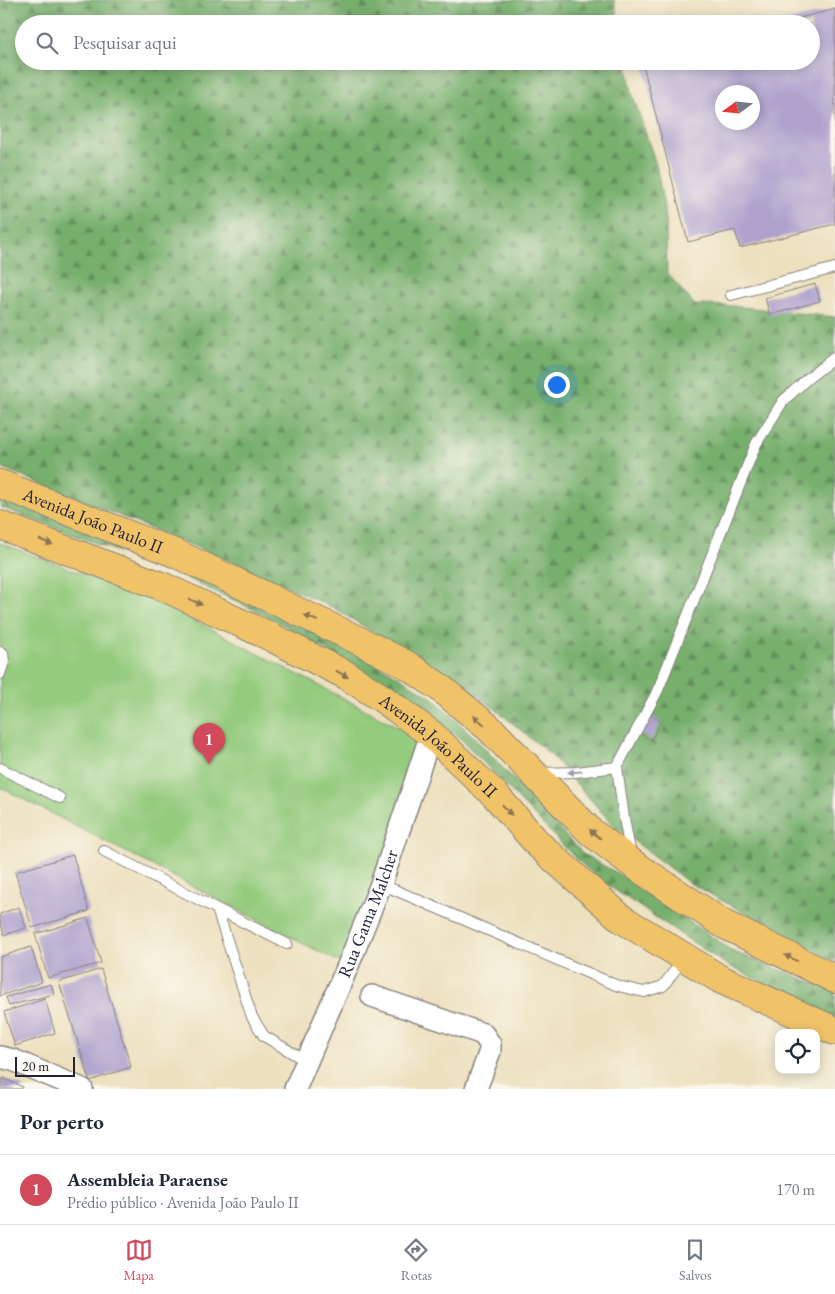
<!DOCTYPE html>
<html lang="pt">
<meta charset="utf-8">
<style>
:root{--surface:#fff;--page:#f6f6f7;--text:#1f2937;--muted:#747a83;--line:#e0e1e3;--accent:#d1495b}
body{margin:0;font-family:"EB Garamond",serif;background:var(--page);color:var(--text)}
.controls{position:absolute;right:15px;bottom:15px;display:grid;overflow:hidden;border-radius:10px;box-shadow:0 2px 12px #0003}
.controls button{width:45px;height:45px;display:grid;place-items:center;padding:0;border:0;border-bottom:1px solid var(--line);background:var(--surface);color:var(--text);font:25px sans-serif}
.compass{position:absolute;left:715px;top:85px;width:45px;height:45px;border-radius:50%;background:var(--surface);box-shadow:0 2px 12px #0003;rotate:255deg}
.scale{position:absolute;left:15px;bottom:12px;width:60px;box-sizing:border-box;padding-left:5px;border:2px solid #22223b;border-top:0;font-size:14px;line-height:18px;white-space:nowrap;color:#22223b;-webkit-text-stroke:4px #fbf7ec;paint-order:stroke}
.you{position:absolute;left:556px;top:384px;width:18px;height:18px;margin:-12px;border:4px solid #fff;border-radius:50%;background:#1a73e8;box-shadow:0 0 0 8px #1a73e833}
.badge{display:grid;place-items:center;width:32px;height:32px;border-radius:50%;background:var(--accent);color:#fff;font-size:16px;font-weight:700}
.pin{position:absolute;translate:-50% -41px;filter:drop-shadow(0 1px 2px #0008)}
.pin::after{content:'';position:absolute;top:26px;width:18px;height:15px;background:inherit;clip-path:polygon(0 0,100% 0,50% 100%)}
.list{margin:0;padding:0;list-style:none}
h2{display:flex;justify-content:space-between;align-items:center;height:65px;margin:0;padding:0 20px;font-size:21px}
h2 small{font-size:16px;font-weight:400;color:var(--muted)}
.list li{display:grid;grid-template-columns:32px 1fr auto;gap:15px;align-items:center;box-sizing:border-box;height:70px;padding:0 20px;border-top:1px solid var(--line)}
.list b{display:block;font-size:19px;white-space:nowrap}
.list p{margin:0;font-size:16px;white-space:nowrap;color:var(--muted)}
.list em{font-size:16px;font-style:normal;color:var(--muted)}
.icon{flex:none;width:28px;height:28px;fill:none;stroke:currentColor;stroke-width:2;stroke-linecap:round;stroke-linejoin:round}
.map{position:relative;flex:none;width:835px;height:1089px;overflow:hidden}
.search{position:absolute;background:var(--surface);box-shadow:0 2px 12px #0003;left:15px;right:15px;top:15px;height:55px;display:flex;align-items:center;gap:12px;box-sizing:border-box;padding:0 18px;border-radius:28px;color:var(--muted);font-size:19px}
.sheet{height:135px;background:var(--surface)}
nav{display:flex;justify-content:space-around;align-items:center;box-sizing:border-box;height:70px;border-top:1px solid var(--line);background:var(--surface);font-size:14px;color:var(--muted)}
nav a{display:grid;justify-items:center;gap:2px}
nav .on{color:var(--accent)}
.map>svg:first-child{display:block}
</style>
<div class="map">
<svg width="835" height="1089" viewBox="0 0 835 1089">
<defs>
<pattern id="forest-firs" width="22" height="20" patternUnits="userSpaceOnUse" patternTransform="scale(1.25)"><rect width="22" height="20" fill="#77af6d"/><path d="M5 1l3.5 6h-7zM16 11l3.5 6h-7z" fill="#618e5b"/></pattern>
</defs>
<rect width="100%" height="100%" fill="#fbf7ec"/>
<filter id="ink" filterUnits="userSpaceOnUse"><feTurbulence type="fractalNoise" baseFrequency=".02" numOctaves="2"/><feDisplacementMap in="SourceGraphic" scale="10" xChannelSelector="R" yChannelSelector="G"/><feConvolveMatrix kernelMatrix="1 2 1 2 8 2 1 2 1" color-interpolation-filters="sRGB"/></filter>
<filter id="wash" filterUnits="userSpaceOnUse"><feTurbulence type="fractalNoise" baseFrequency=".0096" numOctaves="4" result="noise"/><feDisplacementMap in="SourceGraphic" scale="20" xChannelSelector="R" yChannelSelector="G"/><feGaussianBlur stdDeviation="1.12" result="paint"/><feColorMatrix in="noise" values="0 0 0 0 0 0 0 0 0 0 0 0 0 0 0 0 0 1.4 0 .05"/><feComposite in="paint" operator="in"/></filter>
<g filter="url(#wash)">
<rect width="100%" height="100%" fill="#ece0be"/>
<path fill="#94cb7e" stroke="#5b765c" d="M 0,543 L 159,602 L 427,742 L 345,965 L 0,787 Z"/>
<path fill="url(#forest-firs)" stroke="#4c6854" d="M 0,0 L 614,0 L 619,24 L 24,24 L 24,61 L 626,61 L 632,93 L 656,164 L 666,217 L 667,273 L 695,305 L 733,306 L 835,317 L 835,962 L 688,882 L 613,825 L 551,755 L 483,699 L 332,607 L 213,554 L 0,467 Z
M 0,495 L 211,576 L 393,673 L 434,699 L 473,736 L 583,854 L 629,880 L 734,952 L 835,991 L 835,1018 L 727,965 L 603,882 L 575,858 L 461,739 L 403,696 L 277,621 L 180,575 L 0,507 Z"/>
<g id="blocks">
<path fill="#aea2cd" fill-rule="evenodd" d="M 835,9 L 835,224 L 740,248 L 735,230 L 688,242 L 642,61 L 811,61 L 811,24 L 780,23 ZM 722,92 L 752,92 L 752,122 L 722,122 Z
M 815,284 L 820,301 L 770,315 L 765,298 Z
M 649,714 L 661,722 L 651,740 L 639,733 Z
M 73,855 L 89,911 L 32,928 L 15,872 Z
M 19,907 L 26,928 L 4,935 L 0,921 L 0,914 Z
M 88,918 L 101,963 L 48,978 L 35,934 Z
M 31,947 L 42,982 L 0,996 L 0,957 Z
M 101,969 L 131,1067 L 90,1081 L 59,982 Z
M 51,984 L 54,994 L 9,1006 L 6,997 Z
M 45,999 L 55,1033 L 15,1046 L 4,1012 Z
M 3,1078 L 23,1087 L 22,1089 L 0,1089 Z"/>
</g>
</g>
<g filter="url(#ink)">
<use href="#blocks" fill-opacity="0" stroke="#87817c" stroke-width="1"/>
<g fill="none" stroke-linecap="round" stroke-linejoin="round">
<defs>
<path id="service" d="M 731,295 L 835,268
M 0,652 L 3,653 L 4,662 L 0,674
M 0,768 L 60,798
M 540,773 L 576,772 L 617,767
M 104,851 L 217,909 L 252,1017 L 264,1036 L 306,1061
M 631,856 L 624,818 L 617,767 L 658,690 L 756,444 L 783,401 L 807,379 L 835,357
M 381,884 L 618,986 L 644,992 L 663,986 L 684,958
M 217,909 L 287,944"/>
<g id="minor">
<path d="M 372,996 L 483,1034 L 490,1044 L 490,1051 L 476,1089"/>
<path d="M 0,1057 L 13,1060 L 82,1089"/>
<path id="s1" d="M 295,1089 L 347,968 L 381,884 L 431,734"/>
</g>
<g id="primary">
<path id="s2" d="M 0,484 L 177,554 L 360,641 L 407,665 L 439,687 L 489,728 L 591,832 L 633,864 L 725,925 L 835,979"/>
<path id="s3" d="M 0,525 L 164,587 L 273,638 L 346,675 L 383,699 L 431,734 L 495,795 L 539,845 L 622,919 L 720,979 L 835,1031"/>
</g>
</defs>
<use href="#service" stroke="#87817c" stroke-width="12"/>
<use href="#minor" stroke="#87817c" stroke-width="24"/>
<use href="#primary" stroke="#87817c" stroke-width="30"/>
<use href="#service" stroke="#fff" stroke-width="10"/>
<use href="#minor" stroke="#fff" stroke-width="21"/>
<use href="#primary" stroke="#f1c369" stroke-width="28"/>
</g>
<defs><path id="oneway-solid" d="M-6-.8H1V-3.2L6.5 0L1 3.2V.8H-6Z" transform="scale(1.25)"/></defs>
<g fill="#8a7252">
<use href="#oneway-solid" transform="translate(46 542) rotate(21)"/>
<use href="#oneway-solid" transform="translate(196 602) rotate(25)"/>
<use href="#oneway-solid" transform="translate(311 618) rotate(-155)"/>
<use href="#oneway-solid" transform="translate(342 674) rotate(29)"/>
<use href="#oneway-solid" transform="translate(479 720) rotate(-139)"/>
<use href="#oneway-solid" transform="translate(507 810) rotate(48)"/>
<use href="#oneway-solid" transform="translate(595 834) rotate(-141)"/>
<use href="#oneway-solid" transform="translate(791 958) rotate(-154)"/>
</g>
<use fill="#9c9ca7" href="#oneway-solid" transform="translate(575 772) rotate(176)"/>
</g>
<g text-anchor="middle" stroke-width="4" stroke-linejoin="round" paint-order="stroke">
<g font-size="18" fill="#22223b" stroke="#fbf7ec">
<text dy="6" stroke="none"><textPath href="#s2" startOffset="100">Avenida João Paulo II</textPath></text>
<text dy="6" stroke="none"><textPath href="#s3" startOffset="494">Avenida João Paulo II</textPath></text>
<text dy="6" stroke="none"><textPath href="#s1" startOffset="190">Rua Gama Malcher</textPath></text>
</g>
</g>
</svg>
<div class="controls">
<button><svg class="icon" aria-label="locate" viewBox="0 0 24 24"><circle cx="12" cy="12" r="6"/><path d="M12 2v4M12 18v4M2 12h4M18 12h4"/></svg></button>
</div>
<svg class="compass" viewBox="-18 -18 36 36"><path d="M0-13l5 13h-10z" fill="#e53935"/><path d="M0 13l5-13h-10z" fill="#747a83"/></svg>
<div class="scale">20 m</div>
<div class="you"></div>
<div class="pin badge" style="left:209px;top:764px">1</div>
<div class="search"><svg class="icon" aria-label="search" viewBox="0 0 24 24"><circle cx="10" cy="10" r="6"/><path d="M15 15l6 6"/></svg>Pesquisar aqui</div>
</div>
<section class="sheet">
<h2>Por perto<small></small></h2>
<ul class="list">
<li><span class="badge">1</span><div><b>Assembleia Paraense</b><p>Prédio público · Avenida João Paulo II</p></div><em>170 m</em></li>
</ul>
</section>
<nav>
<a class="on"><svg class="icon" aria-label="map" viewBox="0 0 24 24"><path d="M3 6l6-2 6 2 6-2v14l-6 2-6-2-6 2zM9 4v14M15 6v14"/></svg>Mapa</a>
<a><svg class="icon" aria-label="directions" viewBox="0 0 24 24"><path d="M12 3l9 9-9 9-9-9zM9 14v-3h6M13 9l2 2-2 2"/></svg>Rotas</a>
<a><svg class="icon" aria-label="saved" viewBox="0 0 24 24"><path d="M7 4h10v16l-5-4-5 4z"/></svg>Salvos</a>
</nav>
